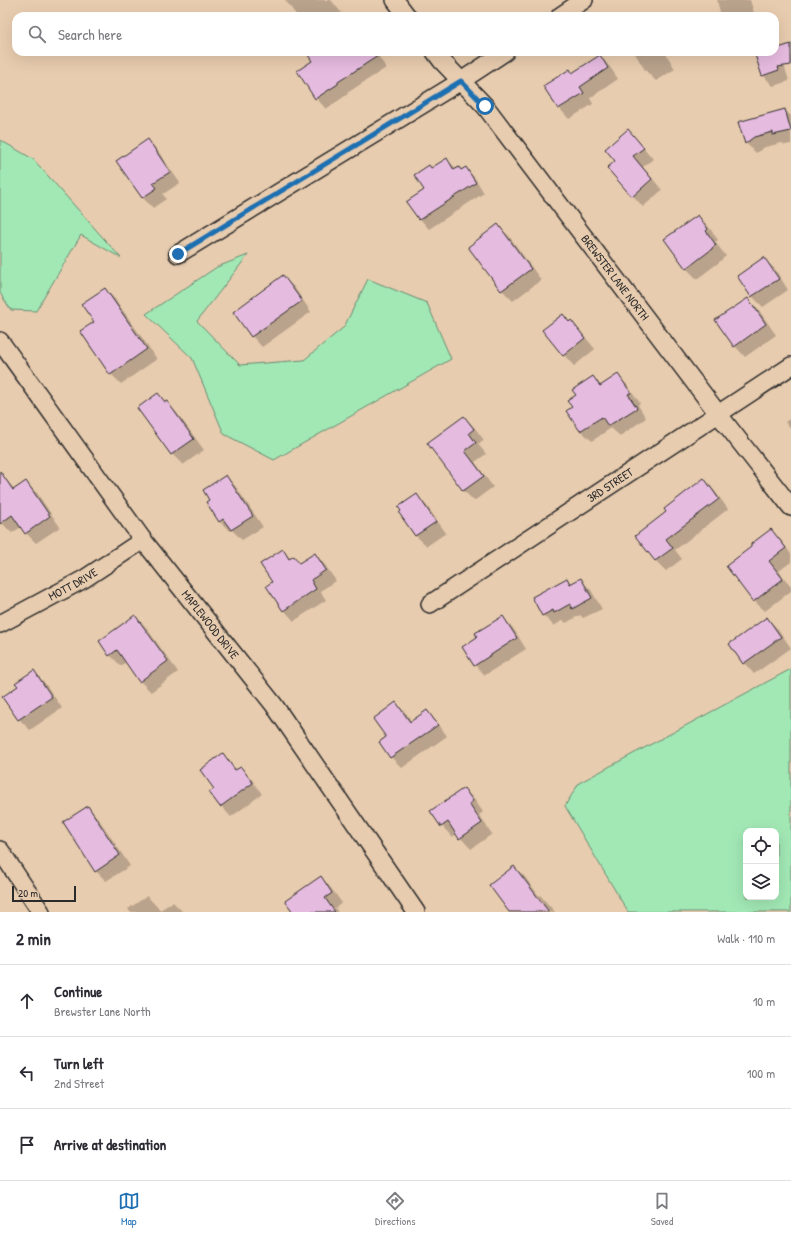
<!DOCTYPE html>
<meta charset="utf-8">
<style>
:root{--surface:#fff;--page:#f7f7f7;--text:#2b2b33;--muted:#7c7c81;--line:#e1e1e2;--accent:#1f6fb2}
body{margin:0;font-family:"Patrick Hand",sans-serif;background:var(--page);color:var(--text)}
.controls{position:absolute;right:12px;bottom:12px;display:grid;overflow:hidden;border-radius:8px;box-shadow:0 4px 16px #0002}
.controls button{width:36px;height:36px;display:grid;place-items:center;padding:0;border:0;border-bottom:1px solid var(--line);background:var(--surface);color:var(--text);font:20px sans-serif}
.scale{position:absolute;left:12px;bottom:10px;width:64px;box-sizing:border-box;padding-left:4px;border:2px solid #2b2b2b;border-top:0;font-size:11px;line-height:14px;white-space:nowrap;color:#2b2b2b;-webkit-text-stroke:3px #e8ccaf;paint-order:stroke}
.stop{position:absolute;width:12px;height:12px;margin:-9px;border:3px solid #1f6fb2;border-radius:50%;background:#fff}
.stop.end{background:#1f6fb2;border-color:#fff;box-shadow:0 1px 4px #0008}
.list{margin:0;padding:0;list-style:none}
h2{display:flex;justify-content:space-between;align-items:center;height:52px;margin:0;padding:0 16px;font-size:17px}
h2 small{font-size:13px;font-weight:400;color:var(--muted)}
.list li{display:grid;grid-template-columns:26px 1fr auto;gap:12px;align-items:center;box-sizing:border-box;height:72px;padding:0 16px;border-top:1px solid var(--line)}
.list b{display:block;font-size:15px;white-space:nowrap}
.list p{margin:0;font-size:13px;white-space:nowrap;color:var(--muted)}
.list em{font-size:13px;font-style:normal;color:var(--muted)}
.icon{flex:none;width:22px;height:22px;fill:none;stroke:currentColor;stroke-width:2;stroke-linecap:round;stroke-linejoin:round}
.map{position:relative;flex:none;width:791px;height:912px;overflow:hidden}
.search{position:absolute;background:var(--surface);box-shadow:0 4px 16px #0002;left:12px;right:12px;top:12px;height:44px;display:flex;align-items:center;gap:10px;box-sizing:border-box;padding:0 14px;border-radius:12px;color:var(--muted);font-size:15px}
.sheet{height:268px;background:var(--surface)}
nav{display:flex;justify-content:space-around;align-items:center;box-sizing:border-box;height:56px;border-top:1px solid var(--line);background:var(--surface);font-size:11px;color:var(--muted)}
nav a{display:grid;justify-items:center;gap:2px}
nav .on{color:var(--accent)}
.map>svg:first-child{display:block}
</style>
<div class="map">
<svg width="791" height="912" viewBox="0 0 791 912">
<rect width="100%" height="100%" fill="#e8ccaf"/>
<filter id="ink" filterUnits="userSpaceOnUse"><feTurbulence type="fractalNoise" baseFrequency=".025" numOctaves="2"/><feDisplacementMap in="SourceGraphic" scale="8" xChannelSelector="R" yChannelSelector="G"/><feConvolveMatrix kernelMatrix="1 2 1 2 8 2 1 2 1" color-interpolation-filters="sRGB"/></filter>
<g filter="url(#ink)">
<path fill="#a2e8b5" stroke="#668a70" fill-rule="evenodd" d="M 0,140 L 33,159 L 121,258 L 81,235 L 36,311 L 11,310 L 0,293 Z
M 248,255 L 197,321 L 240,365 L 304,360 L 344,327 L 368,279 L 427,303 L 451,359 L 274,460 L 224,434 L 192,358 L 146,314 L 217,267 Z
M 791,669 L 791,912 L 628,912 L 565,806 L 579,783 ZM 746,831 L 776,831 L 776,897 L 746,897 Z"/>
<path fill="#0003" d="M 285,0 L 331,0 L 344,16 L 297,16 Z
M 717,0 L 750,0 L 755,16 L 721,16 Z
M 775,45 L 779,48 L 789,81 L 773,86 L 763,75 L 755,52 L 775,52 Z
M 329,52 L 376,52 L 386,68 L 347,93 L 348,94 L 326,109 L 316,98 Z
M 634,52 L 665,52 L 675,69 L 656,81 L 645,70 Z
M 600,56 L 610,67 L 618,79 L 590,98 L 593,104 L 569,119 L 559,108 L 570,70 L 573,74 Z
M 785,110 L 791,116 L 791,144 L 785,145 L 782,143 L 765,147 L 756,153 L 746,143 Z
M 148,140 L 158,151 L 180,183 L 163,194 L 166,199 L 153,208 L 143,198 L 117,161 Z
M 638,141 L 653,159 L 643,167 L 662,190 L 643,207 L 609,168 Z
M 447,160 L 457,169 L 459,168 L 462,171 L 466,169 L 475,178 L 484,193 L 429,229 L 420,219 L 425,190 L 432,169 Z
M 698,216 L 708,226 L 718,240 L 715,242 L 726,256 L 722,259 L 722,260 L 697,279 L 686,268 Z
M 498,226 L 509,236 L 541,280 L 513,301 L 502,290 Z
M 764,259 L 775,269 L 788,290 L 763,307 L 752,296 L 738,276 Z
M 283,277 L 294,287 L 311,312 L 262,347 L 252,336 L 234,312 Z
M 105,289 L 115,299 L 157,359 L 121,384 L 111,374 L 95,322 Z
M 748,299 L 758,309 L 776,335 L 745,357 L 735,346 Z
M 562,315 L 581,332 L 595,349 L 574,366 L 564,355 L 544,330 Z
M 618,375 L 628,386 L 640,403 L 638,405 L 646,418 L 620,436 L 611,428 L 592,441 L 581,431 L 568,411 L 573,407 L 577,396 L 593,377 L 601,386 Z
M 158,394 L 177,413 L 204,450 L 183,465 L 172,454 L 139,408 Z
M 464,417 L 474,427 L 484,440 L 478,444 L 486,454 L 475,462 L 493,487 L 474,501 L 464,491 L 428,444 Z
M 791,418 L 791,429 L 785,422 Z
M 2,475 L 15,490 L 26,483 L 37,493 L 60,527 L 36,543 L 26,533 L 21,527 L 12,533 L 0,521 L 0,476 Z
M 226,476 L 236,487 L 263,527 L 242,540 L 232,530 L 230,531 L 219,521 Z
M 704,480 L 714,490 L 728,509 L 675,550 L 682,559 L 666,571 L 656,561 L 637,536 L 667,512 Z
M 417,496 L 427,506 L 446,533 L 427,546 L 416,536 L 400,513 Z
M 770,530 L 781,540 L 791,554 L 791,562 L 779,571 L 791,587 L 791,591 L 765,611 L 754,601 L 752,547 Z
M 282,550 L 291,559 L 294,557 L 300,563 L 315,554 L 325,565 L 336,581 L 320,591 L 326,600 L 294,621 L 284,610 L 273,583 Z
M 567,579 L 572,584 L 581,580 L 591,590 L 602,609 L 583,618 L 580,615 L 566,623 L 563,620 L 554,626 L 543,615 L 533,597 Z
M 135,616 L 145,626 L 178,672 L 151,692 L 140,681 L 126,662 L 121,666 L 110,655 Z
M 502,617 L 513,628 L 526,649 L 485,675 L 475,665 L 479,637 Z
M 767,618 L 778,629 L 791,648 L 754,674 L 744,663 Z
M 34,672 L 44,682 L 62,708 L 30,730 L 19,719 L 4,697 L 19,686 Z
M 396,704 L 407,714 L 412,722 L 427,711 L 437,722 L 447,736 L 402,768 L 391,757 L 381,742 L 387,737 Z
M 223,755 L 237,770 L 240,768 L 251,779 L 262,794 L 231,817 L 221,806 L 215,789 Z
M 464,789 L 474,799 L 483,812 L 479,815 L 492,834 L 471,849 L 457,834 L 452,837 L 442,826 Z
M 88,807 L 98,818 L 130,866 L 106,881 L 96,871 Z
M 514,867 L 525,877 L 539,896 L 540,895 L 555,912 L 510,912 Z
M 321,877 L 331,888 L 342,903 L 335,908 L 338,912 L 294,912 Z
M 147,896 L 160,910 L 173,902 L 183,912 L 130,912 L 128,909 Z"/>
<path fill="#e6bbe0" stroke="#2b2b2b" d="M 791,44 L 791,65 L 778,67 L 779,70 L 762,76 L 754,52 L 775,52 L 775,49 Z
M 306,52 L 384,52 L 338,82 L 338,84 L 315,99 L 297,71 L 312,61 Z
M 600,55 L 608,68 L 580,87 L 584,93 L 558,109 L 543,86 L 570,69 L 572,73 Z
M 785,109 L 791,131 L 773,135 L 773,132 L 754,137 L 745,144 L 738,122 Z
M 628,129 L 644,148 L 633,156 L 652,179 L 632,197 L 607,168 L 615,161 L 605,149 Z
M 148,139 L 170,172 L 153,183 L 157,188 L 142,198 L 116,161 Z
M 447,158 L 454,170 L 459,167 L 461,170 L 466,167 L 476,183 L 419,220 L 406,202 L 424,190 L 414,175 L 429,165 L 431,168 Z
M 698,215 L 708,229 L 706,231 L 716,245 L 712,248 L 712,249 L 686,269 L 664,239 Z
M 498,224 L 531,269 L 501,291 L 468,247 Z
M 764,257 L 779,279 L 751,297 L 737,276 Z
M 283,275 L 302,301 L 251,337 L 233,312 Z
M 105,288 L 147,349 L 110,375 L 80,331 L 94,322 L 81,304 Z
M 748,298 L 766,324 L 734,347 L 715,320 Z
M 563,314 L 569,322 L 571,320 L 585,338 L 563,356 L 542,330 Z
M 618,374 L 631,393 L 628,394 L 637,408 L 608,426 L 602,417 L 580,431 L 566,411 L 572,407 L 567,401 L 576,395 L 572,390 L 593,376 L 600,386 Z
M 158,393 L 165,402 L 167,401 L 194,439 L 171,455 L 137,408 Z
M 464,416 L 474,429 L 469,433 L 476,443 L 465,451 L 484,476 L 463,491 L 427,443 Z
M 0,471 L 13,490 L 26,481 L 50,516 L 25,534 L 12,515 L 0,524 Z
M 226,475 L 253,516 L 231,530 L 223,519 L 219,522 L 206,502 L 209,500 L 203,490 Z
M 704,478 L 719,499 L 666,539 L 673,548 L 655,561 L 635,536 L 666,512 L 664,509 Z
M 417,494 L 436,522 L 415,536 L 399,513 L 401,511 L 398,507 Z
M 771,529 L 786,548 L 769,561 L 783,579 L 753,602 L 726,566 L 751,547 L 751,544 Z
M 283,549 L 289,559 L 294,556 L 299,563 L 315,553 L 326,570 L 311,580 L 316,589 L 283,611 L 266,586 L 272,582 L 260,564 Z
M 567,578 L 570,584 L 581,578 L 592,598 L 572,609 L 570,604 L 554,613 L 553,610 L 542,616 L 532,597 Z
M 135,615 L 168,661 L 139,682 L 117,650 L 109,656 L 99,641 Z
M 503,616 L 517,638 L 474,666 L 462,647 L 477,637 L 475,633 Z
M 767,617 L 781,637 L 743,664 L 729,644 Z
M 34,670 L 52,697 L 18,720 L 2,697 L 18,686 L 15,683 Z
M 396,702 L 410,722 L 427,710 L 438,725 L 390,758 L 379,742 L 386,737 L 373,719 Z
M 223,753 L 235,770 L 241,767 L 253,783 L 220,807 L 209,792 L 214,789 L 200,770 Z
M 464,788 L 473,801 L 469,804 L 482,823 L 459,839 L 448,822 L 441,827 L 430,811 Z
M 88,806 L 120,855 L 95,872 L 63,822 Z
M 514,866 L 549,912 L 509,912 L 489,885 Z
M 321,876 L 332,893 L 325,898 L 335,912 L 293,912 L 285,901 Z"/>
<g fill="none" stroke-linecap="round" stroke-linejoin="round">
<defs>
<g id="street">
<path d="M 395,0 L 407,16"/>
<path d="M 560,16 L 584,0"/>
<path id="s1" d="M 435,52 L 441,60 L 485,106 L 719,415 L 791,507"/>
<path d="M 178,254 L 461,81 L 505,52"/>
<path id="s2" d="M 0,341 L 143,540 L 274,705 L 416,912"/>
<path id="s3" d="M 430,604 L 791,366"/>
<path id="s4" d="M 0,624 L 84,579 L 143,540"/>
<path d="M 0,850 L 41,912"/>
</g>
</defs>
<use href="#street" stroke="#2b2b2b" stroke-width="20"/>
<use href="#street" stroke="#e8ccaf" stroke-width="17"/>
</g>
</g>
<g fill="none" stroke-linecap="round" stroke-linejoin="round" filter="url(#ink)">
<path stroke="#1f6fb2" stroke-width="5" d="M 178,254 L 461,81 L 485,106"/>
</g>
<g text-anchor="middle" stroke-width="4" stroke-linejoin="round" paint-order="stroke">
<g font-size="12" fill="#2b2b2b" stroke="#e8ccaf">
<text dy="4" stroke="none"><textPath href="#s1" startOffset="289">BREWSTER LANE NORTH</textPath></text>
<text dy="4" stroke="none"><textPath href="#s3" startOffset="216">3RD STREET</textPath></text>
<text dy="4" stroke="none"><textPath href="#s4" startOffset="83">MOTT DRIVE</textPath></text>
<text dy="4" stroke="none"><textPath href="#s2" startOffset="353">MAPLEWOOD DRIVE</textPath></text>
</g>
</g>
</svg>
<div class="controls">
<button><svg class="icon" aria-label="locate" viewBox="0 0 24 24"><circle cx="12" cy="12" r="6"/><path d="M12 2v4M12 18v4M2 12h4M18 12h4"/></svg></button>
<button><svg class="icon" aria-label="layers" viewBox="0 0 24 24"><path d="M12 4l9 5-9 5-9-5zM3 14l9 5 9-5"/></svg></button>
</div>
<div class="scale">20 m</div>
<div class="stop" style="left:485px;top:106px"></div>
<div class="stop end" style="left:178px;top:254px"></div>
<div class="search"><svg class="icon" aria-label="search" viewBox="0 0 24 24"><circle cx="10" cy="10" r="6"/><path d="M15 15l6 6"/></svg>Search here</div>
</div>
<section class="sheet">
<h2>2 min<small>Walk · 110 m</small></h2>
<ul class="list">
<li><svg class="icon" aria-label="ahead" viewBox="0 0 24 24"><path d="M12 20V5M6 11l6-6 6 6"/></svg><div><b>Continue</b><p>Brewster Lane North</p></div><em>10 m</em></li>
<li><svg class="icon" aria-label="left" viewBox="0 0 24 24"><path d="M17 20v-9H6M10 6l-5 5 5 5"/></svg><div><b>Turn left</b><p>2nd Street</p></div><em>100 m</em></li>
<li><svg class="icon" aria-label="arrive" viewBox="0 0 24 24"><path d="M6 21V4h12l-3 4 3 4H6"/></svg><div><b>Arrive at destination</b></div></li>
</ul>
</section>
<nav>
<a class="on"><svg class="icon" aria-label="map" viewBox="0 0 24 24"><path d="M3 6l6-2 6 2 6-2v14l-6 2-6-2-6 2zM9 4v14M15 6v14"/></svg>Map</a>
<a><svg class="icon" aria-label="directions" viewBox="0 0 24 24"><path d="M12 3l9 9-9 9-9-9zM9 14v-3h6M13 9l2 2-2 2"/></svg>Directions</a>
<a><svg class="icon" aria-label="saved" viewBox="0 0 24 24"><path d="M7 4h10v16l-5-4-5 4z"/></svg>Saved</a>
</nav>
